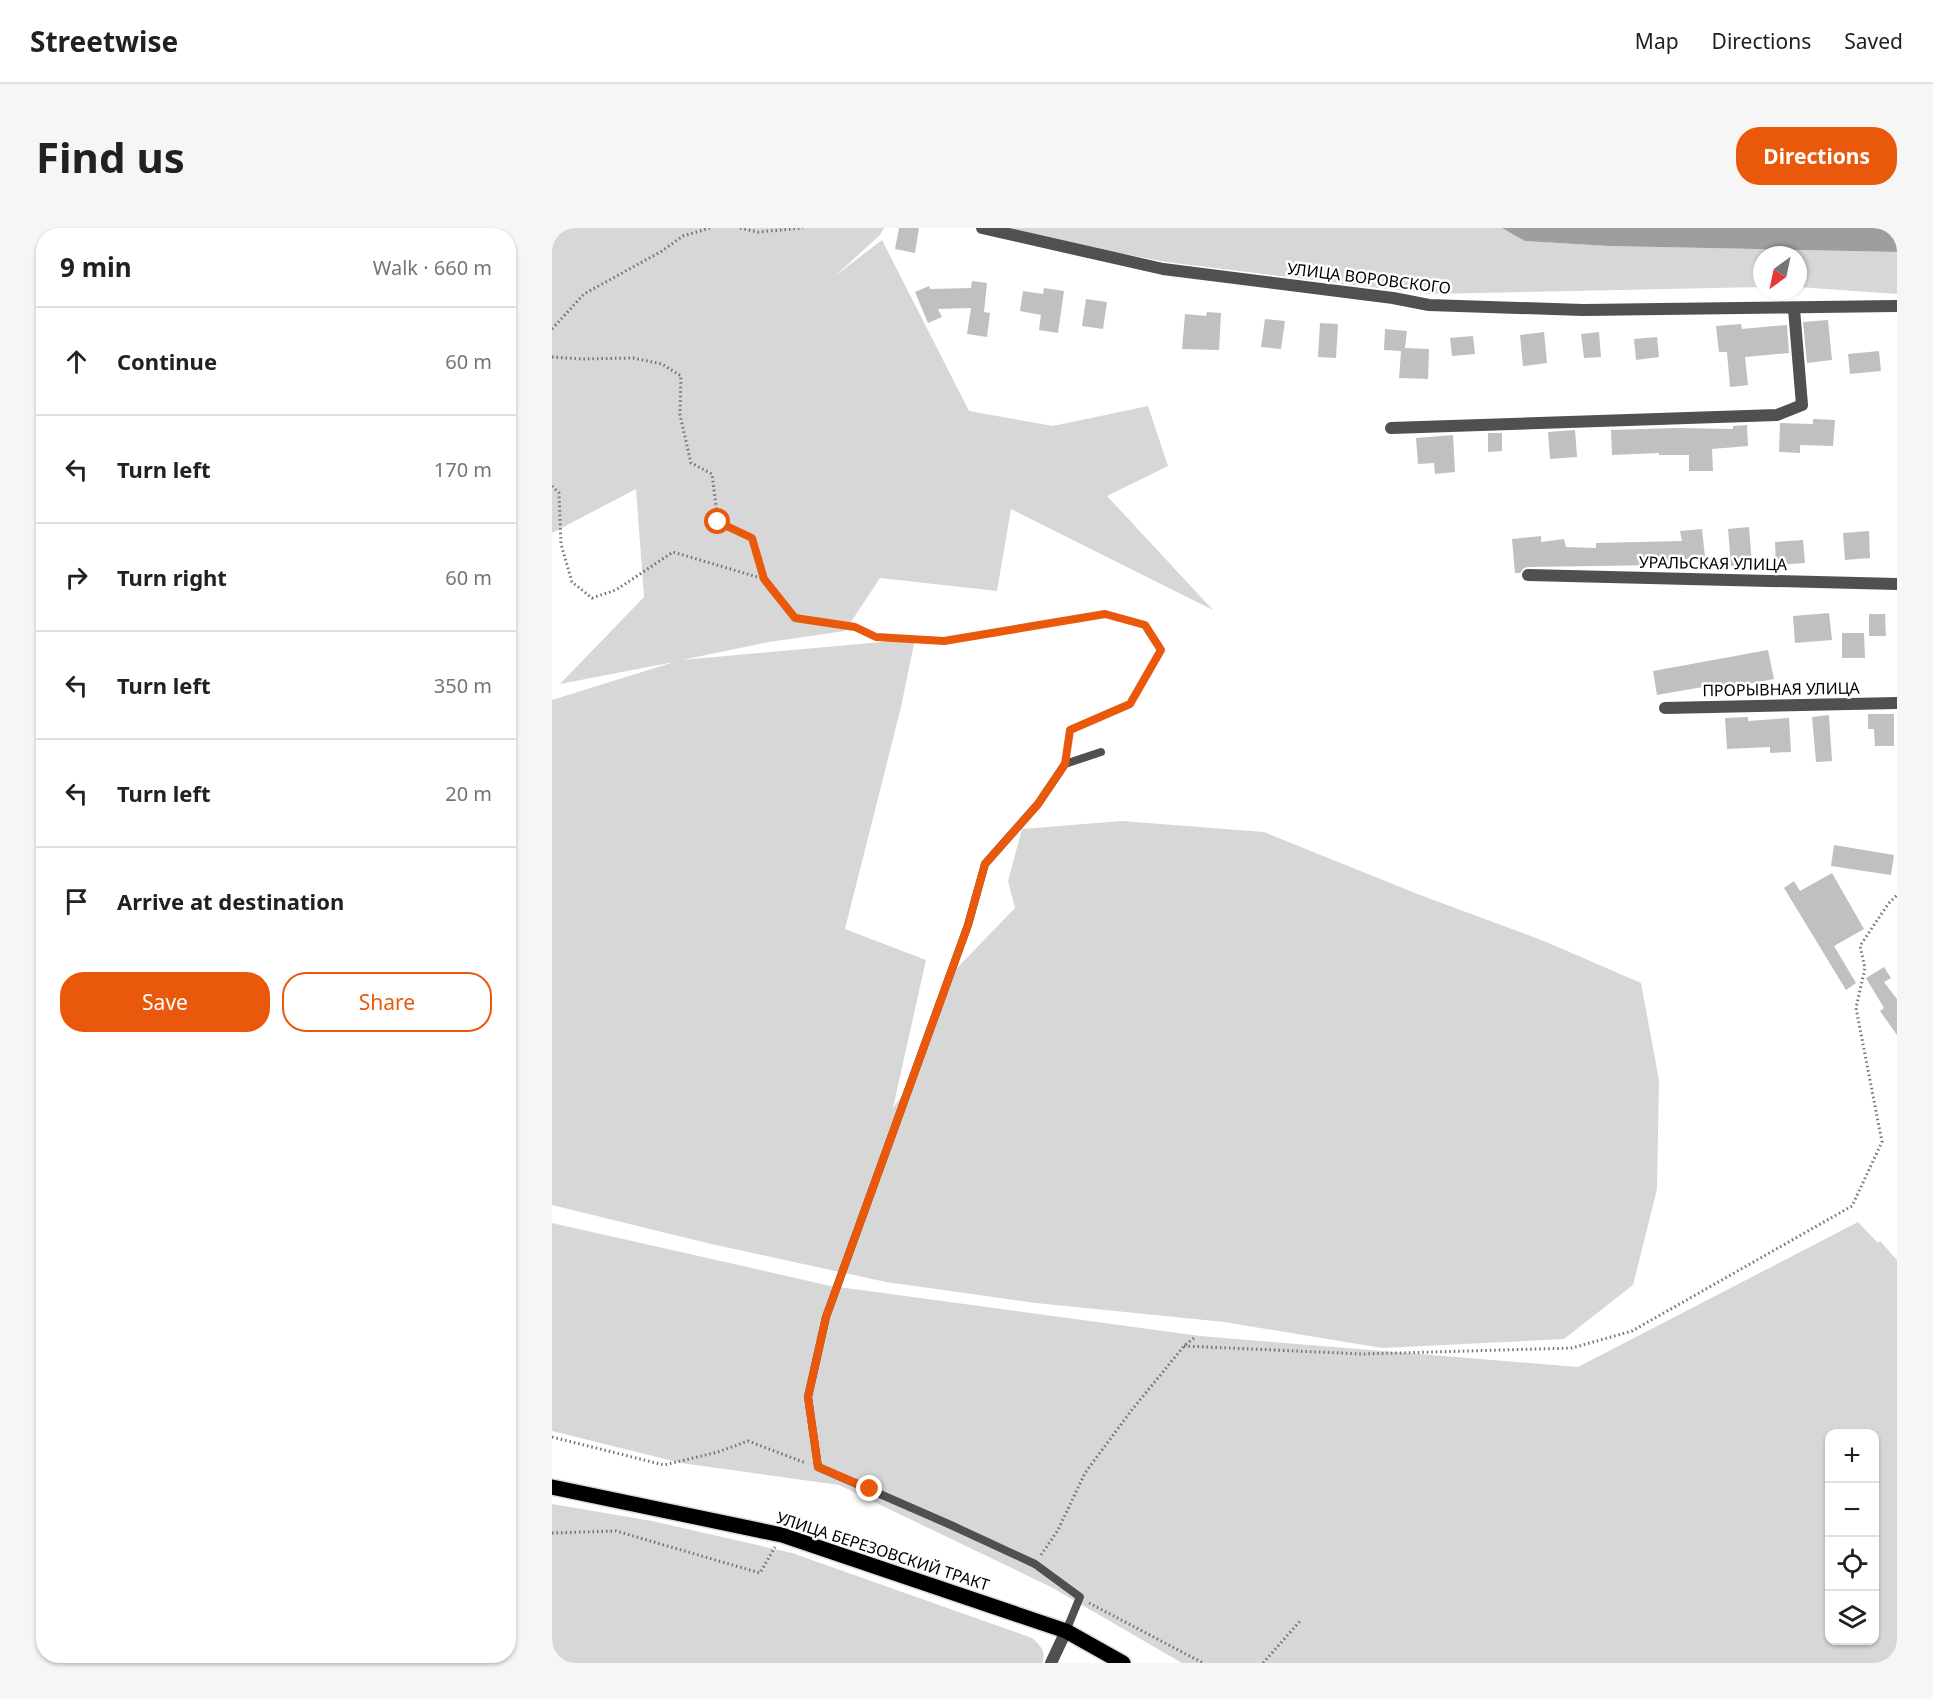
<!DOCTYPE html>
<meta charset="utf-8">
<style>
:root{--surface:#fff;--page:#f6f6f6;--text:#202124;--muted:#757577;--line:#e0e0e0;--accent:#ea580c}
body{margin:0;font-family:"Noto Sans",sans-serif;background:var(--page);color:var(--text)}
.controls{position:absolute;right:18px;bottom:18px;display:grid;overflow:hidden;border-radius:12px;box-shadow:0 2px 4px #0004}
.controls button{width:54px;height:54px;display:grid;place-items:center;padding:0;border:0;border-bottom:2px solid var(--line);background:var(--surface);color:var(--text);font:30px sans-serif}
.compass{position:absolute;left:1201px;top:18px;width:54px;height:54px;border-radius:50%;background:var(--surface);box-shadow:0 2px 4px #0004;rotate:213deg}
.stop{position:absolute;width:18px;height:18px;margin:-14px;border:4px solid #ea580c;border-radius:50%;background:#fff}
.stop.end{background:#ea580c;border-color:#fff;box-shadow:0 2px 6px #0008}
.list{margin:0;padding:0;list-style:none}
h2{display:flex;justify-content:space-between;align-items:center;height:78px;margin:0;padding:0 24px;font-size:26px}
h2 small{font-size:20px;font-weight:400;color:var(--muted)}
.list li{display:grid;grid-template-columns:39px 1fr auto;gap:18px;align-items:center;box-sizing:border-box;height:108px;padding:0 24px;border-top:2px solid var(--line)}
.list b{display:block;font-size:22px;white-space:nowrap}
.list em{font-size:20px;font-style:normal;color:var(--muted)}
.actions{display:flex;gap:12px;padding:18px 24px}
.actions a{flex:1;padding:14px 0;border:2px solid var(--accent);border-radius:24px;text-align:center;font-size:21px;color:var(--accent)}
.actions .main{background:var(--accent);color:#fff}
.icon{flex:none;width:33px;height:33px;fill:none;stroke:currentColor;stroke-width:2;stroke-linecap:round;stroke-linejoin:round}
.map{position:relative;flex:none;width:1345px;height:1435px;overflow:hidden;border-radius:24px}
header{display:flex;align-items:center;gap:36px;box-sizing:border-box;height:84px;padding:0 30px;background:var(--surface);border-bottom:2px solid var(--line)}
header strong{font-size:28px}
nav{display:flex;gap:33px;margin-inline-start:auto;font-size:21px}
.intro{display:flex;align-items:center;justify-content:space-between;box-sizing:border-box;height:144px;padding:0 36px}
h1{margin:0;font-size:42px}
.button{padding:15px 27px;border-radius:24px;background:var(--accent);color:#fff;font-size:21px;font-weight:700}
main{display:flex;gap:36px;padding:0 36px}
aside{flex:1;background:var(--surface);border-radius:24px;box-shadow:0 2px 4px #0004}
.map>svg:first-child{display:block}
</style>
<header>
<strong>Streetwise</strong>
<nav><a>Map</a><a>Directions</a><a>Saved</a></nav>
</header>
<div class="intro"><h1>Find us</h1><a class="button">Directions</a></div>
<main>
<aside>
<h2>9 min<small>Walk · 660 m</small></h2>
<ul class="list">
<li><svg class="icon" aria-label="ahead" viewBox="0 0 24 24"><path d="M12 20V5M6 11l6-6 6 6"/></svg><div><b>Continue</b></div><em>60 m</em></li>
<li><svg class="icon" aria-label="left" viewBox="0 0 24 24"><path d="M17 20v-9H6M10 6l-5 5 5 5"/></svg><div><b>Turn left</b></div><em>170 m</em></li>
<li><svg class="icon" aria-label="right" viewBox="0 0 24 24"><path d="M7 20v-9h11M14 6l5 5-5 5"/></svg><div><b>Turn right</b></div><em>60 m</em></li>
<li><svg class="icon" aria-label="left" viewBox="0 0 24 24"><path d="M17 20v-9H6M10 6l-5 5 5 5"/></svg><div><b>Turn left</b></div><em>350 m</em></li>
<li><svg class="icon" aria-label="left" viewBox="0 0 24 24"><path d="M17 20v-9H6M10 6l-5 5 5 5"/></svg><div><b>Turn left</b></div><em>20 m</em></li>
<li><svg class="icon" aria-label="arrive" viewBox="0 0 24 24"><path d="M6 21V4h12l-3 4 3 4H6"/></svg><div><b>Arrive at destination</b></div></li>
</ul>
<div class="actions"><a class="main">Save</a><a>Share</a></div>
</aside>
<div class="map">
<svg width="1345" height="1435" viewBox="0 0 1345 1435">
<rect width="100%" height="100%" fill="#fff"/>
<path fill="#d7d7d7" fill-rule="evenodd" d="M 0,0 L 332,0 L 328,7 L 283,48 L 330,12 L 417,183 L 501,198 L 596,178 L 616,238 L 555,268 L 661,382 L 459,281 L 445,363 L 328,350 L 293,403 L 217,414 L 130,432 L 363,411 L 349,479 L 293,701 L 374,732 L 341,880 L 360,854 L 404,741 L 463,680 L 456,653 L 470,601 L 570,593 L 712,604 L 868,667 L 992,713 L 1089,755 L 1107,852 L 1105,961 L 1081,1057 L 1012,1111 L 830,1120 L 672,1094 L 484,1075 L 334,1054 L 155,1015 L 0,977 L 0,472 L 122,434 L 8,456 L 92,369 L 84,261 L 0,305 Z
M 437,0 L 950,0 L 974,13 L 1057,18 L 1345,24 L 1345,66 L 1246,59 L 1246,27 L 1210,27 L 1210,59 L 877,66 L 614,34 Z
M 1306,994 L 1326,1015 L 1328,1013 L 1345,1032 L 1345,1435 L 630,1435 L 499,1359 L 287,1257 L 129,1235 L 0,1203 L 0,995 L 279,1058 L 648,1108 L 1026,1139 ZM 1278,1206 L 1322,1206 L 1322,1412 L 1278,1412 Z
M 0,1276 L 100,1293 L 240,1325 L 480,1410 C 488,1417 495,1424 490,1435 L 0,1435 Z"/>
<path fill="#9e9e9e" d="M 950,0 L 1345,0 L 1345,24 L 1057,18 L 973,13 Z"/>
<path fill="#c0c0c0" d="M 347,0 L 367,0 L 363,25 L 343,21 Z
M 420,53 L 435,55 L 432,84 L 438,85 L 435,109 L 415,106 L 419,80 L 386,81 L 390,89 L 376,95 L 363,64 L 377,58 L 378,61 L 419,60 Z
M 492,60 L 512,63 L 506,105 L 487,102 L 489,87 L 468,83 L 471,63 L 491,66 Z
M 534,71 L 555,74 L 551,101 L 530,98 Z
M 655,84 L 669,85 L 667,122 L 630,121 L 633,86 L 654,88 Z
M 713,91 L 733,93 L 729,121 L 709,119 Z
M 1276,92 L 1280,132 L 1255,135 L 1251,94 Z
M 768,95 L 786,96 L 784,130 L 766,129 Z
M 1189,96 L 1190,101 L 1235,97 L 1237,125 L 1193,129 L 1196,157 L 1178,159 L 1175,124 L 1167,124 L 1164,98 Z
M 833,101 L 855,103 L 853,120 L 877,121 L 876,151 L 847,150 L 849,123 L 832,122 Z
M 992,104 L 995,135 L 971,138 L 968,107 Z
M 1047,104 L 1049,129 L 1032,130 L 1029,106 Z
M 921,108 L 923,126 L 900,128 L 898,110 Z
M 1105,109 L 1107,129 L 1084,132 L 1082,111 Z
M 1327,123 L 1329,143 L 1298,146 L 1296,126 Z
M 1261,191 L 1283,192 L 1281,218 L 1248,217 L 1248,225 L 1227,224 L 1228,195 L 1261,196 Z
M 1195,197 L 1196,218 L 1160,221 L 1161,243 L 1137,243 L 1137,227 L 1107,227 L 1107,225 L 1060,227 L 1059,202 L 1125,200 L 1181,201 L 1181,198 Z
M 1023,202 L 1025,229 L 998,231 L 996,204 Z
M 936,205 L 950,205 L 950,223 L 936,224 Z
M 901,207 L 903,244 L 883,246 L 882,235 L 866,236 L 864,210 Z
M 1197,299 L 1200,337 L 1179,338 L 1176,301 Z
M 1150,301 L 1153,329 L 1110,334 L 1110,337 L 976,339 L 972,340 L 968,345 L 963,345 L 960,311 L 989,308 L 989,314 L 1012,311 L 1014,319 L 1044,320 L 1044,315 L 1130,313 L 1128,303 Z
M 1317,303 L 1318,330 L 1293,332 L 1291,305 Z
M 1251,312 L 1253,335 L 1224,337 L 1223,314 Z
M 1277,385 L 1280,412 L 1243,415 L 1241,388 Z
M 1317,386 L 1333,386 L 1334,408 L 1317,408 Z
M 1290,405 L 1312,405 L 1313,430 L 1290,430 Z
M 1216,422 L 1222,451 L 1169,461 L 1168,456 L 1105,467 L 1101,443 Z
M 1316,486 L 1342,486 L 1342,518 L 1323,518 L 1322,501 L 1316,501 Z
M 1277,487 L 1280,533 L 1264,534 L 1260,489 Z
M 1196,489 L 1196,493 L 1237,490 L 1239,524 L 1218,525 L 1218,519 L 1175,521 L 1173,490 Z
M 1282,617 L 1342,627 L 1339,647 L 1279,638 Z
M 1280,645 L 1312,701 L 1282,718 L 1304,755 L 1294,762 L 1232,660 L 1242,653 L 1248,663 Z
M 1332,739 L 1339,750 L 1332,754 L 1345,771 L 1345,807 L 1328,783 L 1332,780 L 1314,750 Z"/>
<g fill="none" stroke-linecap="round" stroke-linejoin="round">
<defs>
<path id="primary" d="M 0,1259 L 230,1307 L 514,1403 L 571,1435"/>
</defs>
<use href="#primary" stroke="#dbdbdb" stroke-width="18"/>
<path stroke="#727272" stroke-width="3" stroke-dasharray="1.5 3" stroke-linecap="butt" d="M 188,0 L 206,4 L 251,0
M 0,101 L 32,66 L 110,23 L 131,8 L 158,0
M 0,129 L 29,131 L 81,130 L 110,136 L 129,148 L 128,187 L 139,235 L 160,246 L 166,294 L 200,310 L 212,351 L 243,390 L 303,399 L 324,409 L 392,413 L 553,386 L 593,397 L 609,422 L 578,476 L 518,502 L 515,523
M 0,258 L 7,265 L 9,316 L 20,354 L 40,370 L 64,362 L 121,324 L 212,351
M 632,1118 L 811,1126 L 1020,1120 L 1080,1103 L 1300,978 L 1330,914 L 1304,780 L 1313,740 L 1308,718 L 1336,676 L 1345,667
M 0,1209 L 112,1237 L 166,1224 L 196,1213 L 254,1235
M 0,1305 L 64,1303 L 208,1345 L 223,1319
M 489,1327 L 506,1302 L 533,1245 L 579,1183 L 632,1118 L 642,1110
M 537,1375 L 651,1435
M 711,1435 L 749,1392"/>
<path stroke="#505050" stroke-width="8" d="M 514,1403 L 528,1369 L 483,1336 L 401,1298 L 266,1239 L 256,1169 L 274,1089 L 416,697 L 433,636 L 486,576 L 513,536 L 549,524"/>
<path stroke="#505050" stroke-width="12" d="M 430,0 L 611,41 L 841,70 L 877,77 L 1031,82 L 1345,78
M 839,200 L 1225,187 L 1250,177 L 1242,81
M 976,347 L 1345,356
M 1113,480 L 1345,475
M 499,1435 L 514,1403"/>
<use href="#primary" stroke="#000" stroke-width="15"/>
</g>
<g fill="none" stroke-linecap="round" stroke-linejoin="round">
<path stroke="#ea580c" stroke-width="8" d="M 166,294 L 200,310 L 212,351 L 243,390 L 303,399 L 324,409 L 392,413 L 553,386 L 593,397 L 609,422 L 578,476 L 518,502 L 513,536 L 486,576 L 433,636 L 416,697 L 274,1089 L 256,1169 L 266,1239 L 318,1261"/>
</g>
<g text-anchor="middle" stroke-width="5" stroke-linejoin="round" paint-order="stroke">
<g font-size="16" fill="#000" stroke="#fff">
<text transform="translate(817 50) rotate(7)" y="6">УЛИЦА ВОРОВСКОГО</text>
<text transform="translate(1161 335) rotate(1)" y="6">УРАЛЬСКАЯ УЛИЦА</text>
<text transform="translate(1229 461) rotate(-1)" y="6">ПРОРЫВНАЯ УЛИЦА</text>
<text transform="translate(331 1323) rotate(18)" y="6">УЛИЦА БЕРЕЗОВСКИЙ ТРАКТ</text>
</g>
</g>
</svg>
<div class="controls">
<button>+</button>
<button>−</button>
<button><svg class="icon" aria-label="locate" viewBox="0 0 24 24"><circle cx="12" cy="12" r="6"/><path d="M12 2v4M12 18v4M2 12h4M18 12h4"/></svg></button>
<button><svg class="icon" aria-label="layers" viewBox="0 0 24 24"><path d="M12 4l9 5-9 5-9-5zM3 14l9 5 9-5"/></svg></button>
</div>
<svg class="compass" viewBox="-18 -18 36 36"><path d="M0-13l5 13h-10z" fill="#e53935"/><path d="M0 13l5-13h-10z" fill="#757577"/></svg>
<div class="stop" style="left:166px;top:294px"></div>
<div class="stop end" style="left:318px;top:1261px"></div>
</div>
</main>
